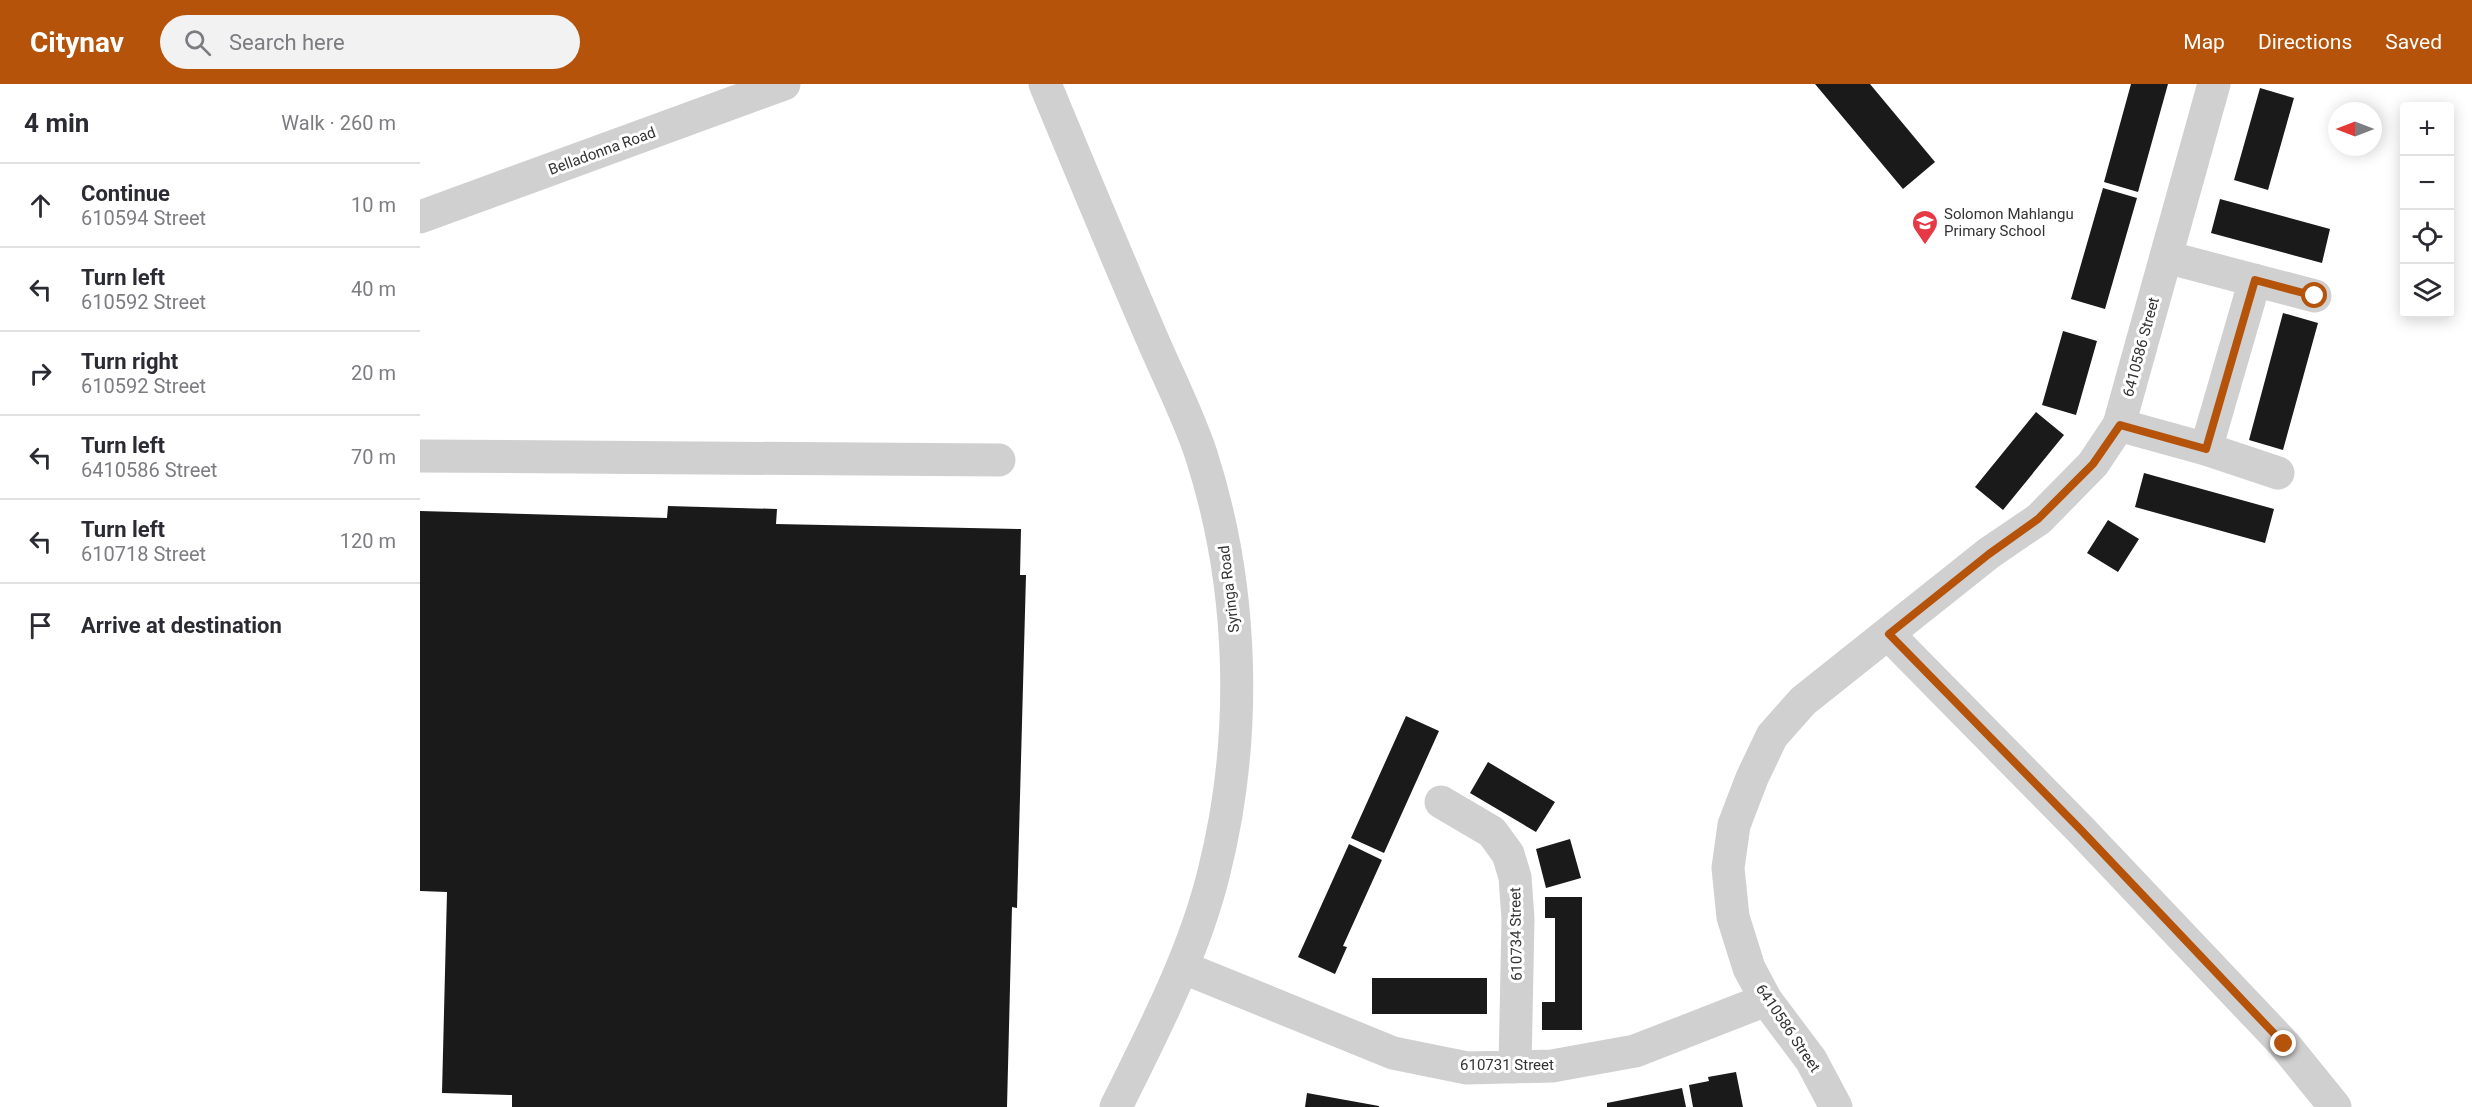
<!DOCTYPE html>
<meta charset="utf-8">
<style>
:root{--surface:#fff;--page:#f2f2f3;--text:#2b2b33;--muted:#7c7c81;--line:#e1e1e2;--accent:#b45309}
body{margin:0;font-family:Roboto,sans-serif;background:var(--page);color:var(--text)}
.controls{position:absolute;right:18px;top:18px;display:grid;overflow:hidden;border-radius:6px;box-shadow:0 3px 15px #0003}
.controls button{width:54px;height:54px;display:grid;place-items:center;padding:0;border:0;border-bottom:2px solid var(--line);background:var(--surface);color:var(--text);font:30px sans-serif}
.compass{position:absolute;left:1908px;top:18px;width:54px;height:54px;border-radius:50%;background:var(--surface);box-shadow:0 3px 15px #0003;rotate:270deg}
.stop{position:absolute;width:18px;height:18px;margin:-14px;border:4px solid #b45309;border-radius:50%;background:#fff}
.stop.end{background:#b45309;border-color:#fff;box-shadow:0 2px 6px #0008}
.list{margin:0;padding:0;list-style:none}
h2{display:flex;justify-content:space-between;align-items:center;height:78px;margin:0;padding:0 24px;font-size:26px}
h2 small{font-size:20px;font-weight:400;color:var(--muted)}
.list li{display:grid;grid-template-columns:39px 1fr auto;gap:18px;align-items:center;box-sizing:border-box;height:84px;padding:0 24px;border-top:2px solid var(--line)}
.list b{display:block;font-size:22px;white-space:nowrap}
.list p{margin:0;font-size:20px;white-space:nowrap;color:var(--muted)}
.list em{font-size:20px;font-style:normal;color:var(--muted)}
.icon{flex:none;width:33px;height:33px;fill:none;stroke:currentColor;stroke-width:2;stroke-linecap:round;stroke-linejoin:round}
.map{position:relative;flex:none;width:2052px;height:1023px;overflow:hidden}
header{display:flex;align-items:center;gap:36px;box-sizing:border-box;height:84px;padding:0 30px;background:var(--accent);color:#fff}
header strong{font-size:28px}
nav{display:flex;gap:33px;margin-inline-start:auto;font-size:21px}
.search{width:420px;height:54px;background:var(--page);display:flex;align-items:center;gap:15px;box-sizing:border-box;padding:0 21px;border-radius:33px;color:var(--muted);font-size:22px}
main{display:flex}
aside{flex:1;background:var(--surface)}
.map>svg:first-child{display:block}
</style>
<header>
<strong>Citynav</strong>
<div class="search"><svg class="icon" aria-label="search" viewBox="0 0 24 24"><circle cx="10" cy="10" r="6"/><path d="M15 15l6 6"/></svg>Search here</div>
<nav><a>Map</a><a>Directions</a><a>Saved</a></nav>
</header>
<main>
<aside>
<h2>4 min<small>Walk · 260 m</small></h2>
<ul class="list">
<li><svg class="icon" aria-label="ahead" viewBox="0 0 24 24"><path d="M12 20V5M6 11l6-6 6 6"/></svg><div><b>Continue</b><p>610594 Street</p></div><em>10 m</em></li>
<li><svg class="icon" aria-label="left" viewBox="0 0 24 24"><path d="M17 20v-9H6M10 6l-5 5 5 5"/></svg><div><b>Turn left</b><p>610592 Street</p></div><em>40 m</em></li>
<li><svg class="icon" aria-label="right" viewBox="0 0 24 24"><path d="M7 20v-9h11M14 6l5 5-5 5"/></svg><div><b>Turn right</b><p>610592 Street</p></div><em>20 m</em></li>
<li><svg class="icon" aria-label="left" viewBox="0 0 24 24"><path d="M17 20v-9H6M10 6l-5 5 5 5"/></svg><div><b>Turn left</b><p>6410586 Street</p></div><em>70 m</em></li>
<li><svg class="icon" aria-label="left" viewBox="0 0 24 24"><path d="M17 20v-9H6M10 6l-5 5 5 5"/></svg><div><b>Turn left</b><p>610718 Street</p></div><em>120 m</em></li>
<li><svg class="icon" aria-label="arrive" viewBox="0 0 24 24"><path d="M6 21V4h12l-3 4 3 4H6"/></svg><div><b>Arrive at destination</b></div></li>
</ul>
</aside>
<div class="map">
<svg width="2052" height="1023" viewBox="0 0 2052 1023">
<rect width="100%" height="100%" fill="#fff"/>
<path fill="#1a1a1a" d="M 1395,0 L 1450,0 L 1515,78 L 1483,105 Z
M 1711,0 L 1748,0 L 1718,108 L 1684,98 Z
M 1840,4 L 1874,14 L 1848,106 L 1814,96 Z
M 1683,104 L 1717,114 L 1685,225 L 1651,215 Z
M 1800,115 L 1910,145 L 1902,179 L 1791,149 Z
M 1863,229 L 1898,239 L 1863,366 L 1829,356 Z
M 1643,247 L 1677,257 L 1656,331 L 1622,321 Z
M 1616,328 L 1644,351 L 1583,426 L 1555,403 Z
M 1724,389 L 1854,425 L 1845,459 L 1715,423 Z
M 248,422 L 357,425 L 356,440 L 601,445 L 600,491 L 606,491 L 597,824 L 592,823 L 587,1023 L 92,1023 L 92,1011 L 22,1009 L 27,808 L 0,807 L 0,427 L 247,434 Z
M 1688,436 L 1719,455 L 1698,488 L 1667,469 Z
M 986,632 L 1019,647 L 964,769 L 931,754 Z
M 1068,678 L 1135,718 L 1116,748 L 1050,709 Z
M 1150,755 L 1161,794 L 1126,804 L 1116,765 Z
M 929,760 L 962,776 L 923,862 L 927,863 L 915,890 L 878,873 Z
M 1125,813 L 1162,813 L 1162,946 L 1122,946 L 1122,918 L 1135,918 L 1135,834 L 1125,834 Z
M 952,894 L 1067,894 L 1067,930 L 952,930 Z
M 1316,988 L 1323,1023 L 1273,1023 L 1269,1001 L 1289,997 L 1288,993 Z
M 1262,1004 L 1266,1023 L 1187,1023 L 1187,1019 Z
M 887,1009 L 959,1022 L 959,1023 L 885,1023 Z"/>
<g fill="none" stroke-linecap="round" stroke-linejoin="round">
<path stroke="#d0d0d0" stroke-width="33" d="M 625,0 C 659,82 693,164 728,245 C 745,286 767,328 781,370 C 824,503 828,653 794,788 C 774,870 733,948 696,1023
M 0,133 L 364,0
M 1746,173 L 1895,212
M 1699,341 L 1786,365 L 1858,389
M 1786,365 L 1835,196
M 0,372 L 579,376
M 1469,551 L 1660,745 L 1864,960 L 1915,1023
M 1021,718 L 1072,748 L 1088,770 L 1095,793 L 1098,835 L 1095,983
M 762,883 L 973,969 L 1047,984 L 1132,982 L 1215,967 L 1346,916
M 1416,1023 L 1391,976 L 1346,916 L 1329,884 L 1313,833 L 1308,784 L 1314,741 L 1332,694 L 1352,652 L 1383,617 L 1569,469 L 1619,435 L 1673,380 L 1699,341 L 1794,0"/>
</g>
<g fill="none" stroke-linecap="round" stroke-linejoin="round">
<path stroke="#b45309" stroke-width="8" d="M 1864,960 L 1660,745 L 1469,550 L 1569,470 L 1618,435 L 1673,380 L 1700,341 L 1786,365 L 1835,196 L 1895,212"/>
</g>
<defs>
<symbol id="school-pin" viewBox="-11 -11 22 30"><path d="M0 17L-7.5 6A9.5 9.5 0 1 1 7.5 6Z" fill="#e63946" stroke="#fff"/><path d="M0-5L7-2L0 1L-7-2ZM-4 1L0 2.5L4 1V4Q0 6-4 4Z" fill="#fff"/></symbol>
</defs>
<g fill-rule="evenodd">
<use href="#school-pin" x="1490" y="124" width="30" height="40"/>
</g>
<g text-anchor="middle" stroke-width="6" stroke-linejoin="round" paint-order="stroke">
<g font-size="15" fill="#333" stroke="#fff">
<text transform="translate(182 67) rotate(-20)" y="5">Belladonna Road</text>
<text transform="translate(1721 263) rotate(-75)" y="5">6410586 Street</text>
<text transform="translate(809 505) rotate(-97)" y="5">Syringa Road</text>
<text transform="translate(1096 850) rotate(-91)" y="5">610734 Street</text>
<text transform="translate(1368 944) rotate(56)" y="5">6410586 Street</text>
<text x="1087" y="986">610731 Street</text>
</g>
<g font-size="15" fill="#333" stroke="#fff" text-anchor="start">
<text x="1524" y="135">Solomon Mahlangu<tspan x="1524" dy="17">Primary School</tspan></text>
</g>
</g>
</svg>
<div class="controls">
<button>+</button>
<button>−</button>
<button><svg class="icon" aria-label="locate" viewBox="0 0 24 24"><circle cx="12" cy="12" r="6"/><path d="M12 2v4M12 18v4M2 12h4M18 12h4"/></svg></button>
<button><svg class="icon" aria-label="layers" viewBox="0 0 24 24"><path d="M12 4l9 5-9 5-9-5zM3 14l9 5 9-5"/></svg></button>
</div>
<svg class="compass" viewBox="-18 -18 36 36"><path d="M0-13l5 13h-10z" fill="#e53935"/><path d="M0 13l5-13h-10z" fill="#7c7c81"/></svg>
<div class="stop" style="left:1895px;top:212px"></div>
<div class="stop end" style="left:1864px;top:960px"></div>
</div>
</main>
